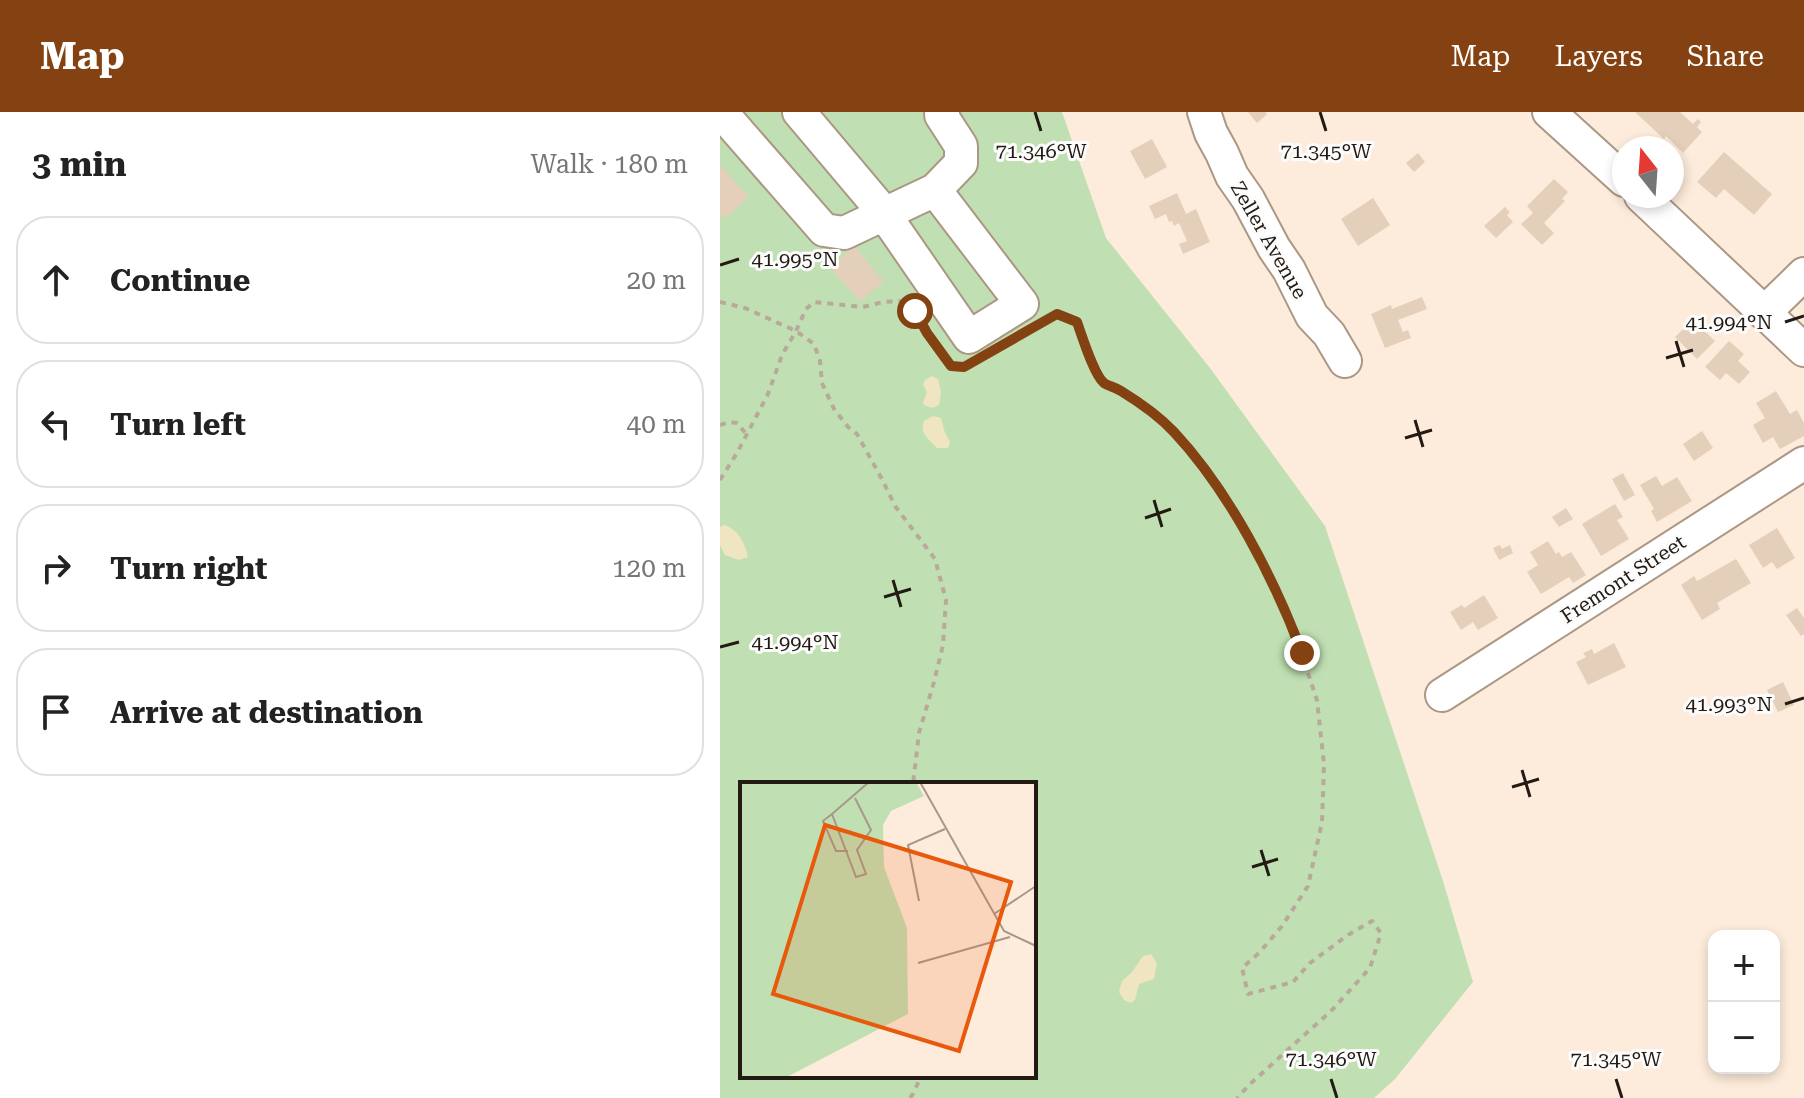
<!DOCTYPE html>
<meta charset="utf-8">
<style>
:root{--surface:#fff;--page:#f6f6f6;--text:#222;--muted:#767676;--line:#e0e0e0;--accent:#844111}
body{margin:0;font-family:"Roboto Serif",serif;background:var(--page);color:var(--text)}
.controls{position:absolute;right:24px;bottom:24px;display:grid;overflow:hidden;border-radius:16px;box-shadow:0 4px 12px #0003}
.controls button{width:72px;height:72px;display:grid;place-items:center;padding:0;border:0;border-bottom:2px solid var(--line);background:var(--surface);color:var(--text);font:40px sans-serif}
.compass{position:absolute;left:892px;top:24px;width:72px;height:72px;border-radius:50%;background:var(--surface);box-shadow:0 4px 12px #0003;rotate:343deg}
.stop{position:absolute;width:24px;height:24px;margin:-18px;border:6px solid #844111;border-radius:50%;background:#fff}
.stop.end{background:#844111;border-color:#fff;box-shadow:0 2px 8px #0008}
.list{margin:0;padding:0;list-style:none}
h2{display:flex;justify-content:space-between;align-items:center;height:104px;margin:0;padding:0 32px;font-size:34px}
h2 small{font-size:26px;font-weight:400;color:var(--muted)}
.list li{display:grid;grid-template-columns:52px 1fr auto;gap:24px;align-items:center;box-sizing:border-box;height:128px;margin:0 16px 16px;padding:0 16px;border:2px solid var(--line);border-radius:32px}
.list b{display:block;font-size:30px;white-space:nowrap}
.list em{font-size:26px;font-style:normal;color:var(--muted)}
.icon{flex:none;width:44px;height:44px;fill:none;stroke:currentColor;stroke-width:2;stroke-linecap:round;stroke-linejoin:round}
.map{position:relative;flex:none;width:1084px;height:986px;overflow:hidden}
header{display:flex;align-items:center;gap:48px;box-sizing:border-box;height:112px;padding:0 40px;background:var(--accent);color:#fff}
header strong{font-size:38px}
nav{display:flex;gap:44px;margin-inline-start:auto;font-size:28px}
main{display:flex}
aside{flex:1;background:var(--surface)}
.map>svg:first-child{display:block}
</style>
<header>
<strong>Map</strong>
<nav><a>Map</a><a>Layers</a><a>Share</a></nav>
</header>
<main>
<aside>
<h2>3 min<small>Walk · 180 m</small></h2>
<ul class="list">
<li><svg class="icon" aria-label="ahead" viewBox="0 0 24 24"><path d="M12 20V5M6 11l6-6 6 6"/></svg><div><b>Continue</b></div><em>20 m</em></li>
<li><svg class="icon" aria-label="left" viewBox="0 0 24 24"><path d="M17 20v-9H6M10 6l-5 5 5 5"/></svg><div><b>Turn left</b></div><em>40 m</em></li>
<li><svg class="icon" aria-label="right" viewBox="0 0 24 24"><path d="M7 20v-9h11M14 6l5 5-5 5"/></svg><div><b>Turn right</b></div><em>120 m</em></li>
<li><svg class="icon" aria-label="arrive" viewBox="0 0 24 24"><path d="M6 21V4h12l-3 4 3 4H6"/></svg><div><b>Arrive at destination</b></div></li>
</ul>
</aside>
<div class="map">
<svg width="1084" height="986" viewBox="0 0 1084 986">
<rect width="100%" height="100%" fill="#fdecdb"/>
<path fill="#c0e0b3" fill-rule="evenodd" d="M 0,0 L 342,0 L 386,126 L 490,256 L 605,414 L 723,769 L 753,870 L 675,967 L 654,986 L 0,986 ZM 22,672 L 314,672 L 314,964 L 22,964 Z"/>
<path fill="#efe5c0" d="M 212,264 L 218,267 L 221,280 L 219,293 L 212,296 L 204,293 L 203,290 L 207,280 L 203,273 L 205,268 Z
M 213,304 L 221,306 L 225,321 L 230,330 L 228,336 L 217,336 C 209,327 199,322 204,309 Z
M 4,413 C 18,417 25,431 28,445 L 19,448 L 5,443 L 0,433 L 0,415 Z
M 431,842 L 437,851 L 434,867 L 419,872 L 415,888 L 411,891 L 404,888 L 399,880 L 402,869 L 412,860 L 423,844 Z"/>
<path fill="#e4cfba" d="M 528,0 L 546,0 L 547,2 L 537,11 Z
M 915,0 L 960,0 L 973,12 L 978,7 L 981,10 L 977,15 L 982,20 L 963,41 L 946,24 L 944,27 Z
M 432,27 L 447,55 L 425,67 L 410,39 Z
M 1004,40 L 1052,82 L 1034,103 L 1004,77 L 996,86 L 977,70 Z
M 698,41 L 705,50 L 694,60 L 686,51 Z
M 0,53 L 29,85 L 4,107 L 0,103 Z
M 834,67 L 848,80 L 842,87 L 845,89 L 824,111 L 834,121 L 822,133 L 801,112 L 813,101 L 807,94 Z
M 457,81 L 466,102 L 476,97 L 490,130 L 463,142 L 459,132 L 467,129 L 459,111 L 454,114 L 452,109 L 449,110 L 446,102 L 435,107 L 429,94 Z
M 653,86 L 670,113 L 638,134 L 621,107 Z
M 785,95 L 790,100 L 787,103 L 793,110 L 776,126 L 764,114 Z
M 134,134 L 164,170 L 140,189 L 110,156 Z
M 702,185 L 707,197 L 678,208 L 683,220 L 688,218 L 691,226 L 665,236 L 651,202 L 671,193 L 672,197 Z
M 973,208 L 995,229 L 977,247 L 955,225 Z
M 1009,229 L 1024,242 L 1018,249 L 1030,260 L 1019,272 L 1006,261 L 1000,268 L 985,255 Z
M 1056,279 L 1070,302 L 1077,298 L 1084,311 L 1084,324 L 1060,337 L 1053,325 L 1043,331 L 1033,313 L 1045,306 L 1036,291 Z
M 982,319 L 993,336 L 974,349 L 963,332 Z
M 903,361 L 915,383 L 904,389 L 892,367 Z
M 936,364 L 942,374 L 957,365 L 972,389 L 937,410 L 931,399 L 934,397 L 920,373 Z
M 895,392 L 903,405 L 897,408 L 909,427 L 881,444 L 862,412 Z
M 846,396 L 853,407 L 839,415 L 832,405 Z
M 1057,416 L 1075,446 L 1057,457 L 1052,450 L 1043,456 L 1029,433 Z
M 828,429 L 836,442 L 839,440 L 842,445 L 851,440 L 866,463 L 853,471 L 849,465 L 821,482 L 807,460 L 818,453 L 810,440 Z
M 780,433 L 782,437 L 790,433 L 793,441 L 779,448 L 773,436 Z
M 1016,447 L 1031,471 L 997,491 L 1000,497 L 982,508 L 961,473 L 974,464 L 977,469 Z
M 764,483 L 778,506 L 758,518 L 753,510 L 741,518 L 730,500 L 742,493 L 744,496 Z
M 1077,496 L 1084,506 L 1084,522 L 1081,524 L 1066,503 Z
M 894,531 L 906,555 L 868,573 L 856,550 L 866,545 L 863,541 L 872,537 L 874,542 Z
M 1063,570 L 1074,593 L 1058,600 L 1047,578 Z"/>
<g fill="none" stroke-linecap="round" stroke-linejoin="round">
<defs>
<path id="minor" d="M 1,0 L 104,118 L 124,121 L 215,78
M 79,0 L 160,96 L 249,225 L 302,192 L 215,78 L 241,51 L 241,34 L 221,3 L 223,0
M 484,0 L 491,21 L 502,41 L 512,64 L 528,87 L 554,136 L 569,158 L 592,204 L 609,222 L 625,249
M 829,0 L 904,68
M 921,84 L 1084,238
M 1044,201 L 1084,162
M 722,583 L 1084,351"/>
</defs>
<use href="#minor" stroke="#ab9783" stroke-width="36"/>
<path stroke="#b8a99b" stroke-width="4" stroke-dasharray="6 6" stroke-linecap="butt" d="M 0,190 L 25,196 L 76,219 L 94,232 L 100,249 L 102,271 L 114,297 L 128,315 L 137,322 L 163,369 L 175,394 L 215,447 L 226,488 L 223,533 L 214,570 L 199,621 L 193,672
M 323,209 L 337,202 L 357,210 L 377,262 L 385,272 L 398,277 L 452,317 L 476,346 L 499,378 L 521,415 L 555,477 L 573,517 L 597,588 L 604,652 L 603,683 L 602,710 L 588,774 L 562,814 L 540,840 L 522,856 L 528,882 L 573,870 L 590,851 L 628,823 L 652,809 L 661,821 L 650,856 L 612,898 L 530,972 L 517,986
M 0,313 L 9,310 L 17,311 L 27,323
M 0,368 L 17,341 L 48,282 L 62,243 L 76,219 L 86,197 L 94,190 L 143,195 L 163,190 L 180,189 L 195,199 L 207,221 L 231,254 L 244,255 L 250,252
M 190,986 L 193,982 L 201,964"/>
<use href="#minor" stroke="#fff" stroke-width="32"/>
</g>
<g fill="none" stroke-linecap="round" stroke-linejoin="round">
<path stroke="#844111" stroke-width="10" d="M 195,199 L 207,221 L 231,254 L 244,255 L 337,202 L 357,210 C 362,224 374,263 384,271 C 388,274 395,275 401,279 C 419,290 439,304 454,320 C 509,379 554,466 582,541"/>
</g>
<path fill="none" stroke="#231b13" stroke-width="3" d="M 315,0 L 321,19M 600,0 L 606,19M 0,153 L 19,147M 1065,210 L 1084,204M 956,229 L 964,255M 946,246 L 973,238M 695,308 L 703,335M 685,326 L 712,318M 434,388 L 442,415M 425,406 L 451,397M 173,468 L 181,495M 164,485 L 191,477M 0,535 L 19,530M 1065,592 L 1084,586M 802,658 L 810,685M 792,675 L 819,667M 541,738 L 549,764M 532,755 L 558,747M 611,967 L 617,986M 896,967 L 902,986"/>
<g text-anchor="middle" stroke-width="6" stroke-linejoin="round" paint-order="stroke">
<g font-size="20" fill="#231b13" stroke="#fcfcfc">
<text transform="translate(549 128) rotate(60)" y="7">Zeller Avenue</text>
<text transform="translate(903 467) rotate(-33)" y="7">Fremont Street</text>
</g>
</g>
<g transform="translate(20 670)">
<rect width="296" height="296" fill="#fdecdb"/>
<path d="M 0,0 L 176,0 L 184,14 L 151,29 L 143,43 L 144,85 L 167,146 L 168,232 L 45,296 L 0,296 Z" fill="#c0e0b3"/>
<path fill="none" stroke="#a6988b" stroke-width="2" d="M 180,0 L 264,149 L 296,164M 115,16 L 131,48 L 117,68 L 126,92 L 116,95 L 92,32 L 129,0M 92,32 L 83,39 L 96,69 L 108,69M 179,119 L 168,63 L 205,47M 254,132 L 296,104M 178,181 L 270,155"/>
<path fill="#e8590c" fill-opacity="0.15" stroke="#e8590c" stroke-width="4" d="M 85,43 L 271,100 L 219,269 L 33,212 Z"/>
<rect width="296" height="296" fill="none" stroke="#231b13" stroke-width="4"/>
</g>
<g font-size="20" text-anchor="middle" fill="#231b13" stroke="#fcfcfc" stroke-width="6" stroke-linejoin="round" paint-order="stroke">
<text x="321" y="46">71.346°W</text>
<text x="606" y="46">71.345°W</text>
<text x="75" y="154">41.995°N</text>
<text x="1009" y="217">41.994°N</text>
<text x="75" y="537">41.994°N</text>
<text x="1009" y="599">41.993°N</text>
<text x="611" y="954">71.346°W</text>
<text x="896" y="954">71.345°W</text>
</g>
</svg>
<div class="controls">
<button>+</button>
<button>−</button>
</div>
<svg class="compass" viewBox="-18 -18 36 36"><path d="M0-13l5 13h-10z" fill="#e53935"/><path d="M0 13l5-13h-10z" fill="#767676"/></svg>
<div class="stop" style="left:195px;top:199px"></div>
<div class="stop end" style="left:582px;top:541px"></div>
</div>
</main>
